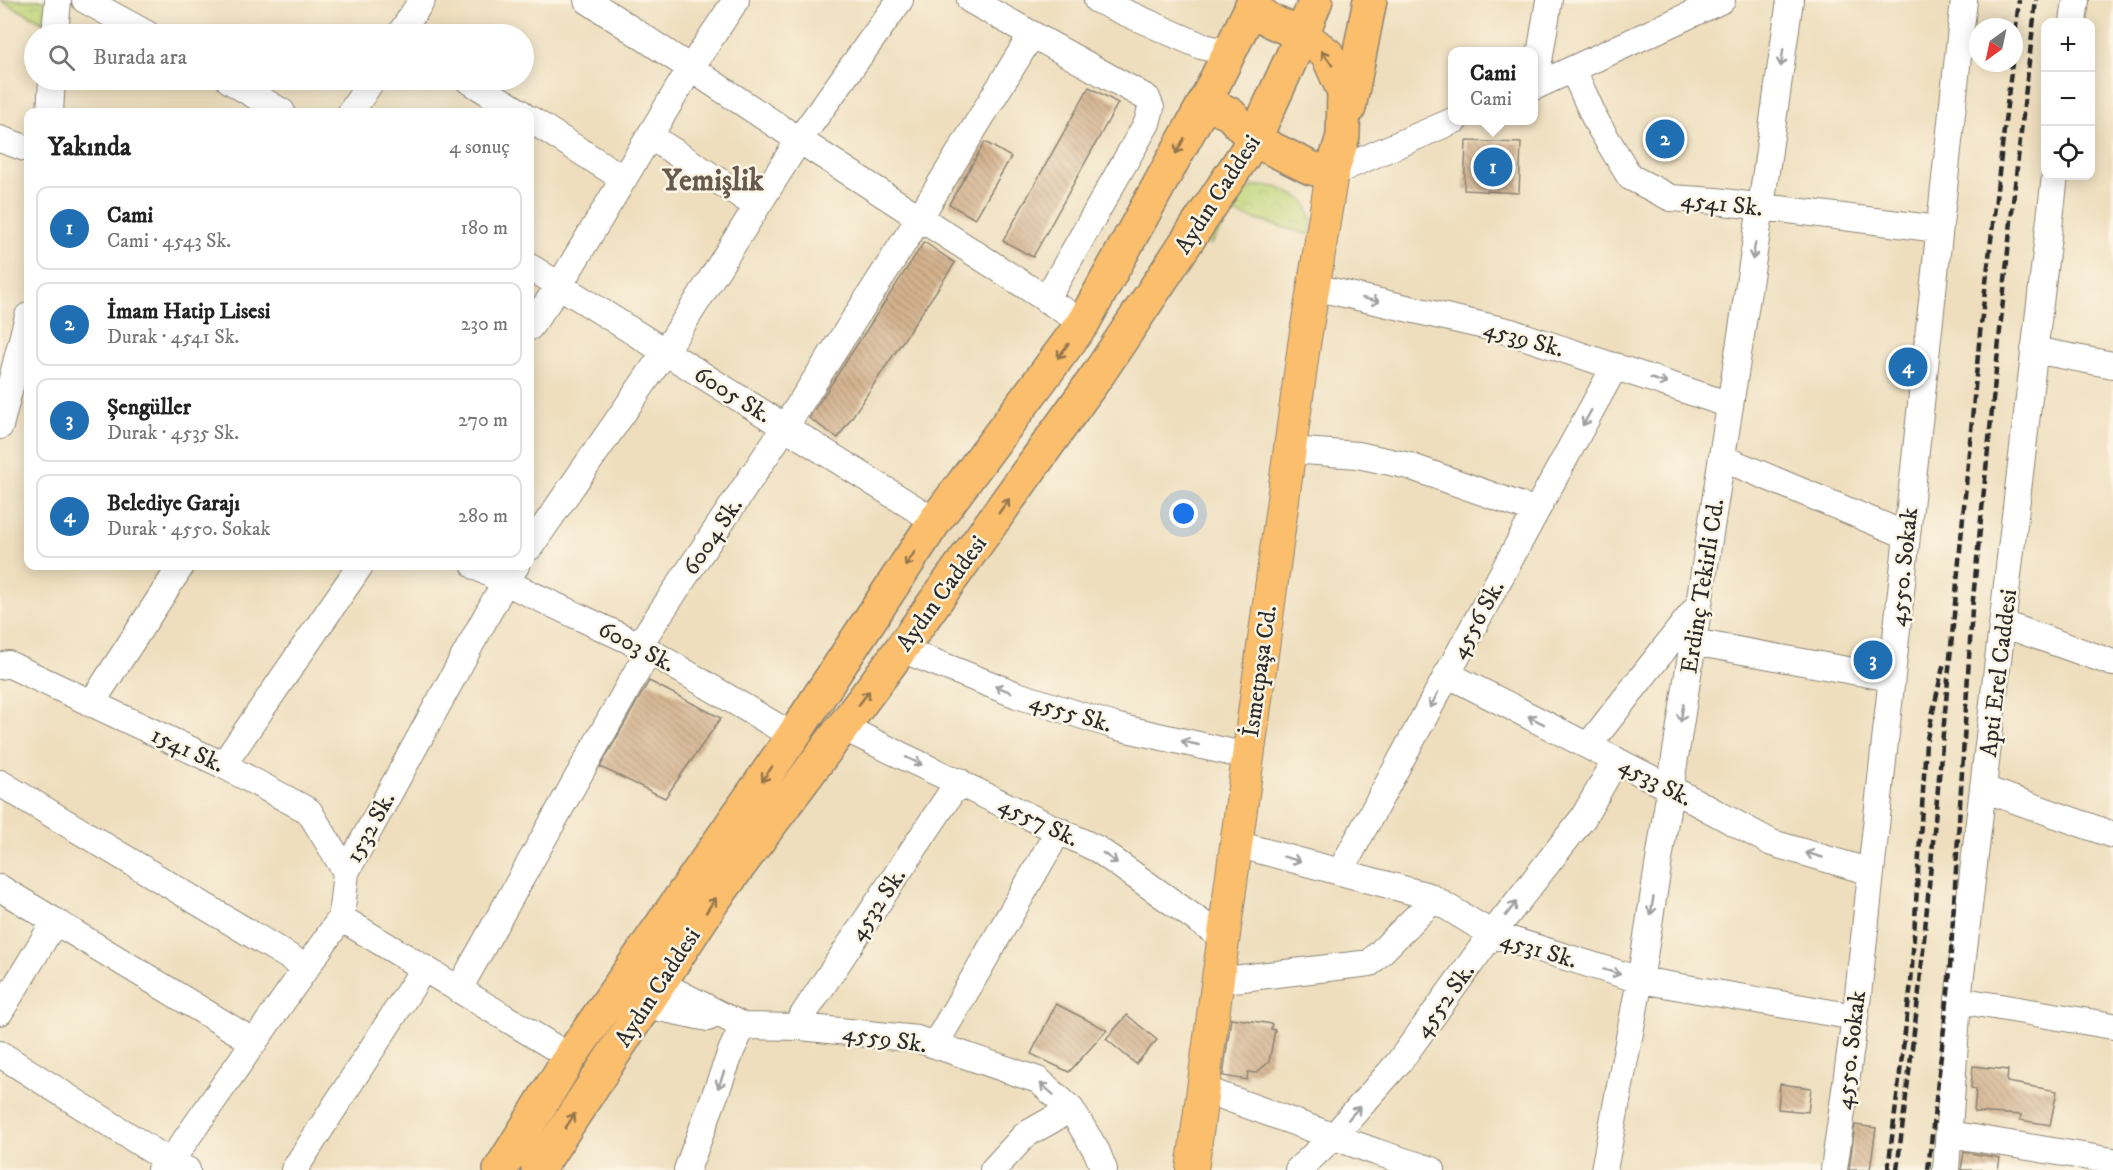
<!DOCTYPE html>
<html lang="tr">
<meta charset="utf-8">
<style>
:root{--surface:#fff;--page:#f2f2f2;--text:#222;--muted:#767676;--line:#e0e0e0;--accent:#1f6fb2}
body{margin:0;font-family:"IM FELL DW Pica",serif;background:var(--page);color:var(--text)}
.controls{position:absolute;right:18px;top:18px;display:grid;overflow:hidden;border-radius:12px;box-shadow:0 3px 15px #0003}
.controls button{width:54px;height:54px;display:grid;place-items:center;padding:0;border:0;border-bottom:2px solid var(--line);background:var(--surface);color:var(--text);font:30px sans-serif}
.compass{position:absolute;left:1969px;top:18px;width:54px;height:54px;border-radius:50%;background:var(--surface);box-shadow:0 3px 15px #0003;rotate:213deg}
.you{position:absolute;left:1184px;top:514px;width:21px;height:21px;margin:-15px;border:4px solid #fff;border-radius:50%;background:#1a73e8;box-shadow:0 0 0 9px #1a73e833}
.badge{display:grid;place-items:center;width:39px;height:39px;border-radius:50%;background:var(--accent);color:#fff;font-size:20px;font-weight:700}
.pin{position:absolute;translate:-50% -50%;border:3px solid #fff;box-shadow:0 2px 6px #0006}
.popup{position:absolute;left:1448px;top:47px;width:90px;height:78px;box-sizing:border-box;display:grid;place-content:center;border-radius:12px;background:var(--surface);filter:drop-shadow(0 2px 4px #0005);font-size:20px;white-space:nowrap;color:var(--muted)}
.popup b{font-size:22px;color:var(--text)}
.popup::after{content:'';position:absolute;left:50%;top:100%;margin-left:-12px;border:12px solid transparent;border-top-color:var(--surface)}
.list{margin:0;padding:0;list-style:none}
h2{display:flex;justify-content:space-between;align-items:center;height:78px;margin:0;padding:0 24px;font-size:26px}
h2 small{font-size:20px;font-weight:400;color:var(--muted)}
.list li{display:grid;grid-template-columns:39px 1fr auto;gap:18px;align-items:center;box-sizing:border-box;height:84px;margin:0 12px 12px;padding:0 12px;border:2px solid var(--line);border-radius:12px}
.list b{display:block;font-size:22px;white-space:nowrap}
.list p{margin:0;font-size:20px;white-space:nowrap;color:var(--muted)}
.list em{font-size:20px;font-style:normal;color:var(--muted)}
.icon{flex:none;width:33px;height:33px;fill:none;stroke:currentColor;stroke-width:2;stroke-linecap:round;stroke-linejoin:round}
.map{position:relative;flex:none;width:2113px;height:1170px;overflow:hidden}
.search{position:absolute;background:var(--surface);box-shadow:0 3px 15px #0003;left:24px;top:24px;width:510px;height:66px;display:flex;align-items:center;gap:15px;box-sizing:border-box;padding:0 21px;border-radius:33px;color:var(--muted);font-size:22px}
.panel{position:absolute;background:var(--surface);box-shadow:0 3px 15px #0003;left:24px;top:108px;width:510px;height:462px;border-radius:12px}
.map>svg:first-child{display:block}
</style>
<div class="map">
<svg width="2113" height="1170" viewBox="0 0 2113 1170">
<defs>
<pattern id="park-crowns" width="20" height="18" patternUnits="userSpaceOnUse" patternTransform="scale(1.5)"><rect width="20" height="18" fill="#c0d579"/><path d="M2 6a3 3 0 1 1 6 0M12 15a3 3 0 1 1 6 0" fill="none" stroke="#a5b769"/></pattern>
<pattern id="building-back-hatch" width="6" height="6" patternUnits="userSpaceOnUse" patternTransform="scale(1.5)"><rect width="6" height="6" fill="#d4b28e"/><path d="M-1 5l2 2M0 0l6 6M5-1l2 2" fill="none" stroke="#ac9174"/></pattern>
</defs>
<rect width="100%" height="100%" fill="#fcf5e5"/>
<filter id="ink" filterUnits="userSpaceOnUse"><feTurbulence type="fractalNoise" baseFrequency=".0167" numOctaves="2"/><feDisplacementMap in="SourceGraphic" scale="12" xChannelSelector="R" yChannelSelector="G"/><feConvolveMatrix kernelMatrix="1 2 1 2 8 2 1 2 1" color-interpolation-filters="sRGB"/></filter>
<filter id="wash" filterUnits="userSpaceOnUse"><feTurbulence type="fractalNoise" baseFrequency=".008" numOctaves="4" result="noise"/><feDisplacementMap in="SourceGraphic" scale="24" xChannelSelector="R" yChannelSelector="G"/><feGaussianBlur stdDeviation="1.35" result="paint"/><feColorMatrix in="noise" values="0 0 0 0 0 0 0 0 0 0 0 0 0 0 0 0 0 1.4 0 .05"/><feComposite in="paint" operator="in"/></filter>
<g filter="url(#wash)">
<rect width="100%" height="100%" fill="#eedebd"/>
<path fill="url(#park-crowns)" stroke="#768052" stroke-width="1.5" d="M 0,0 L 47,0 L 43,22 Z
M 1254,186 L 1277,187 L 1304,200 L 1312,220 L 1311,235 L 1232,213 L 1210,245 L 1207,238 L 1228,206 Z"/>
<g id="blocks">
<path fill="url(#building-back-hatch)" d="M 1089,87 L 1118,103 L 1033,257 L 1003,241 Z
M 1466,141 L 1521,143 L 1519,193 L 1464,190 Z
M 985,142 L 1011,157 L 975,219 L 949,204 Z
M 924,242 L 955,263 L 838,438 L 809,418 Z
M 649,681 L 721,718 L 665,798 L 600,767 Z
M 1056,1004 L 1107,1030 L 1069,1072 L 1031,1054 Z
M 1127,1015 L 1157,1040 L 1136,1064 L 1106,1039 Z
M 1231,1018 L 1272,1024 L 1271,1029 L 1275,1030 L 1269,1062 L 1256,1073 L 1248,1072 L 1247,1080 L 1223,1076 Z
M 1973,1066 L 2008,1070 L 2007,1082 L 2057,1091 L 2050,1125 L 2020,1120 L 2021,1115 L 1974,1112 L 1976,1089 L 1971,1088 Z
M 1780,1084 L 1811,1088 L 1808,1112 L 1778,1109 Z
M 1855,1125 L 1876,1128 L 1870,1170 L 1849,1170 Z
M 1964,1152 L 2000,1158 L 1998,1170 L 1961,1170 Z"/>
</g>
</g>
<g filter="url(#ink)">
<use href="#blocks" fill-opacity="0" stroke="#8c8474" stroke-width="1.5"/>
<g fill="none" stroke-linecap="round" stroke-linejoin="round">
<defs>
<path id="minor" d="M 85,0 L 147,34
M 587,0 L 799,140 L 1083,323
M 970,0 L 1147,98 L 1151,108 L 1147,123 L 1046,300
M 1097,0 L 1201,46 L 1229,53
M 2073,22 L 2076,0
M 55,34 L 58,0
M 400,34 L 422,0
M 1573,70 L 1597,123 L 1630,177 L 1671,198 L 1716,201 L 1938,229
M 229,80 L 282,112
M 468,80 L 520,112
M 1535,86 L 1549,0
M 1534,87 L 1722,0
M 50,112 L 52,80
M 351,112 L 372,80
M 530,119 L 624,179
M 650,136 L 757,206
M 0,139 L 28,149
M 1332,173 L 1455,120
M 530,267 L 935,521
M 1314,287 L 1511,332 L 1730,405
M 530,327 L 559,286 L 690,69 L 736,0
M 2034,350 L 2113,365
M 0,426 L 28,316
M 1290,450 L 1358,455 L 1409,466 L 1536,511
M 1722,458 L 1906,535
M 530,547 L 665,352 L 799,140 L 900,0
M 475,566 L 505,582 L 639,645 L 793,736
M 2003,624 L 2113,663
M 1693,642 L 1891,678
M 639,645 L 785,427 L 920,217 L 1032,34
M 901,649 L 1017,695 L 1118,727 L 1247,756
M 0,666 L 8,664 L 223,765 L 309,811 L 346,872
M 1447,674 L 1670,788 L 1772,843 L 1871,872
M 91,704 L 181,566
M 842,727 L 1097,849 L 1223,938
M 1588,746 L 1697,607
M 223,765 L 360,566
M 0,783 L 306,967
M 1984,789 L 2113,835
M 1236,844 L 1429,896 L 1492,934 L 1640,980 L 1855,1017
M 1340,872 L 1615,366
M 0,888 L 254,1042
M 341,918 L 570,1057
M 1217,981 L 1370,963 L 1434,899
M 659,983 L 743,1026 L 800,1027 L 917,1039 L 1038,1080 L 1071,1109 L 1097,1152 L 1104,1170
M 459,989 L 649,650
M 1958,1000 L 2113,1026
M 645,1005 L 708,1018
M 0,1012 L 55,921
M 795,1027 L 959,781
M 935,1045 L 1059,830
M 0,1054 L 170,1162 L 187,1170
M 1203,1089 L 1376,1152 L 1432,1170
M 1949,1134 L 2113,1161
M 160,1170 L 170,1162 L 341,918 L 346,872 L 505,582 L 516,566
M 294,1170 L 424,968
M 687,1170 L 732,1049 L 743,1026
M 993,1170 L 1025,1135 L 1071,1109
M 1298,1170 L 1334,1136 L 1399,1062 L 1492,934 L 1583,818 L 1616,760
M 1604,1170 L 1642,969 L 1761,207 L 1790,0
M 1834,1170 L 1858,995 L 1964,0
M 1946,1170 L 1958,1000 L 2055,176"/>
<path id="major" d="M 1192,1170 L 1304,345 L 1332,173"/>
<path id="highway" d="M 1205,102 L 1230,114 L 1254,140 L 1311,168 L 1332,173 L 1343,136 L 1344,92 L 1327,54 L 1302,35 L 1273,22 L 1251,7
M 1349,108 L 1370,0
M 500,1170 L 570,1057 L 793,736 L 935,521 L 1083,323 L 1205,102 L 1255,0
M 538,1170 L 713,901 L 901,649 L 1099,373 L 1211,205 L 1254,140 L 1302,35 L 1316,0"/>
</defs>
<use href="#minor" stroke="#8c8474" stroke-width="28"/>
<use href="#major" stroke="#8c8474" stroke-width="34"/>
<use href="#highway" stroke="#8c8474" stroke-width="36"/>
<use href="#minor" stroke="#fff" stroke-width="26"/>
<use href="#major" stroke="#fabe6d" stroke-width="32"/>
<use href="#highway" stroke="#fabe6d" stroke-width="33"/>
<path stroke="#2b2b2b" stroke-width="4.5" stroke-dasharray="9 4.5" stroke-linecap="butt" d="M 2014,44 L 2019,0
M 1888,1170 L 1911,983 L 1926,743 L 1944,662
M 1897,1170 L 1920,983 L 1980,333 L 2012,63
M 1928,1170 L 1949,984 L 1972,609 L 2012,211 L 2036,0"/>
</g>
<defs><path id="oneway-shaft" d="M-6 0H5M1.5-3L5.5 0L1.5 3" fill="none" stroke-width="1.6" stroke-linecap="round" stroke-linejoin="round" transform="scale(1.5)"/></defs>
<g stroke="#92744c">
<use href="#oneway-shaft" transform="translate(1327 58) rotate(-125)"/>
<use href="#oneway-shaft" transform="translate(1180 146) rotate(119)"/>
<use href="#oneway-shaft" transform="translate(1063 351) rotate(127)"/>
<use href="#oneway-shaft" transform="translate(1004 506) rotate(-54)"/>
<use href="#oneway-shaft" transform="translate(910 559) rotate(123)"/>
<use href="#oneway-shaft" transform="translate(864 698) rotate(-53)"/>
<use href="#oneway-shaft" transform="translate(767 774) rotate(125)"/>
<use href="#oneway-shaft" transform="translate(711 905) rotate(-56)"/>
<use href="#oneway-shaft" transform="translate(570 1121) rotate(-57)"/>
</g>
<g stroke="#a0a0a0">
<use href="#oneway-shaft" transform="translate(1782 58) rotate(98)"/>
<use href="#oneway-shaft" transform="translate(1754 251) rotate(99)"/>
<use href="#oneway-shaft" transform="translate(1371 300) rotate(13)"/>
<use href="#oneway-shaft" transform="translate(1659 381) rotate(18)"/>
<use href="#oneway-shaft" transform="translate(1587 418) rotate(119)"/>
<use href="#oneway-shaft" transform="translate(1003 689) rotate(-158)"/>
<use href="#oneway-shaft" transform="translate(1434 700) rotate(118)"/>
<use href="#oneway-shaft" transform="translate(1682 713) rotate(99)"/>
<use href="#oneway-shaft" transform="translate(1536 720) rotate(-153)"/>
<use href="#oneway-shaft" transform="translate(1190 743) rotate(-167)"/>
<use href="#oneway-shaft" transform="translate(914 761) rotate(25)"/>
<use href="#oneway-shaft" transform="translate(1814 855) rotate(-164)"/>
<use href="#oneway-shaft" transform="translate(1110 858) rotate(35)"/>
<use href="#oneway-shaft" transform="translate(1292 859) rotate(15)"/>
<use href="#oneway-shaft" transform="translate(1652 906) rotate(99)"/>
<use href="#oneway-shaft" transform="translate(1511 909) rotate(-52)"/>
<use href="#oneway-shaft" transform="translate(1612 972) rotate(17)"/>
<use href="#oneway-shaft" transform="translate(721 1080) rotate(110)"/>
<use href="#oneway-shaft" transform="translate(1047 1089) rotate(-139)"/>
<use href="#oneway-shaft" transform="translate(1354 1113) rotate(-48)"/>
</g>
</g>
<g text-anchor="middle" stroke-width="5" stroke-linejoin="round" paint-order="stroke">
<g font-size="24" fill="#2b2b2b" stroke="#fcf5e5">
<text transform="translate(1217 194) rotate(-57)" y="8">Aydın Caddesi</text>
<text transform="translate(1722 203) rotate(7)" y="8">4541 Sk.</text>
<text transform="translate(1524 338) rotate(16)" y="8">4539 Sk.</text>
<text transform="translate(733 394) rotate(32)" y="8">6005 Sk.</text>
<text transform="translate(712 536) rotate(-56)" y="8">6004 Sk.</text>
<text transform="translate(1903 567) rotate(-84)" y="8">4550. Sokak</text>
<text transform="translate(1702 586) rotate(-81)" y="8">Erdinç Tekirli Cd.</text>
<text transform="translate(941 593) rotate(-54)" y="8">Aydın Caddesi</text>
<text transform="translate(1477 619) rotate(-61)" y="8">4556 Sk.</text>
<text transform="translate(637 646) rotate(28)" y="8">6003 Sk.</text>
<text transform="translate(1259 671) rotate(-82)" y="8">İsmetpaşa Cd.</text>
<text transform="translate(1998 673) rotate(-83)" y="8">Apti Erel Caddesi</text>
<text transform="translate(1071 712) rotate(17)" y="8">4555 Sk.</text>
<text transform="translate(188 749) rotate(25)" y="8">1541 Sk.</text>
<text transform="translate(1656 781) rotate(28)" y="8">4533 Sk.</text>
<text transform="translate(1039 821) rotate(26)" y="8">4557 Sk.</text>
<text transform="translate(370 827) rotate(-61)" y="8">1532 Sk.</text>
<text transform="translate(877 904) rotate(-56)" y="8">4532 Sk.</text>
<text transform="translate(1539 949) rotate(17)" y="8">4531 Sk.</text>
<text transform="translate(657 987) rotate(-57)" y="8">Aydın Caddesi</text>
<text transform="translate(1444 1000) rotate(-54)" y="8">4552 Sk.</text>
<text transform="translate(885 1038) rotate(9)" y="8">4559 Sk.</text>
<text transform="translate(1850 1050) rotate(-83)" y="8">4550. Sokak</text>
</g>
<g font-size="30" font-weight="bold" fill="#665a4e" stroke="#fcf5e5">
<text x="713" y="190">Yemişlik</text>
</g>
</g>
</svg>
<div class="controls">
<button>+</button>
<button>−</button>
<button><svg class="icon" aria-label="locate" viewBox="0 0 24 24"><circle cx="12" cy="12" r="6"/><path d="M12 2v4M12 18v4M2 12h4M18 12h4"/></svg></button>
</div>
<svg class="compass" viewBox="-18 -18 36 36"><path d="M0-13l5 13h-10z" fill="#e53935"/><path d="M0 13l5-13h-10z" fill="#767676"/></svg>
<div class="you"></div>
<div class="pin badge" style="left:1493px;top:167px">1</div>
<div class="popup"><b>Cami</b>Cami</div>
<div class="pin badge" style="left:1665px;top:139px">2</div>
<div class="pin badge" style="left:1873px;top:660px">3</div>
<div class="pin badge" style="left:1908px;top:367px">4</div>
<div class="search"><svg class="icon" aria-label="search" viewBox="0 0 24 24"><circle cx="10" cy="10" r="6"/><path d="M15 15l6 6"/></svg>Burada ara</div>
<section class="panel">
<h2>Yakında<small>4 sonuç</small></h2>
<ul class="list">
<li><span class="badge">1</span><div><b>Cami</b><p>Cami · 4543 Sk.</p></div><em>180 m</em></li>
<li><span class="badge">2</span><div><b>İmam Hatip Lisesi</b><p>Durak · 4541 Sk.</p></div><em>230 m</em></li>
<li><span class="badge">3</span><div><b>Şengüller</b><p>Durak · 4535 Sk.</p></div><em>270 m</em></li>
<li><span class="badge">4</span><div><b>Belediye Garajı</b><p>Durak · 4550. Sokak</p></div><em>280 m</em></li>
</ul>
</section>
</div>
